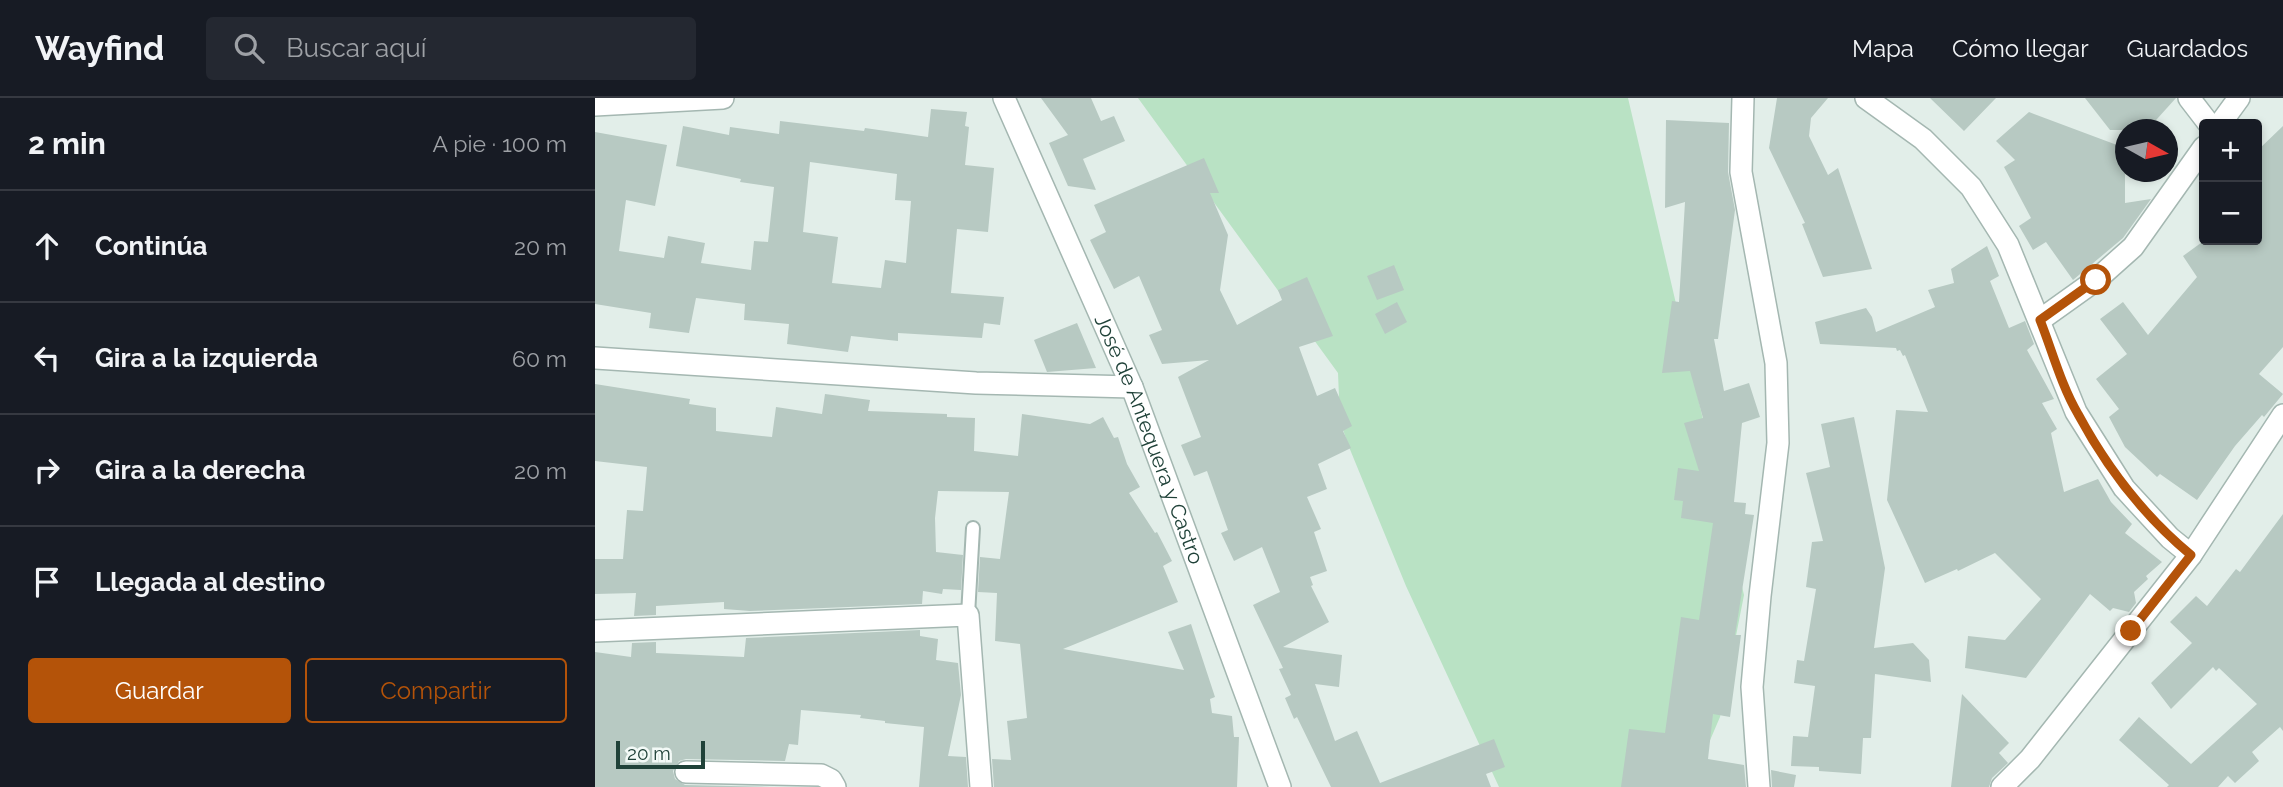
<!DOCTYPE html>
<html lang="es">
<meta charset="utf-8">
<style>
:root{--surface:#171b24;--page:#242831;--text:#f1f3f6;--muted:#9ea1a6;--line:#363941;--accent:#b45309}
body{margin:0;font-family:Raleway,sans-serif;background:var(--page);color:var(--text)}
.controls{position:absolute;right:21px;top:21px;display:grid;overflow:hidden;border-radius:7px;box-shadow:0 4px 10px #0003}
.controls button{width:63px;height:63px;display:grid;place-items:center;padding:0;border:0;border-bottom:2px solid var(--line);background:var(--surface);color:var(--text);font:35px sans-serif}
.compass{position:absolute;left:1520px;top:21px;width:63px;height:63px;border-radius:50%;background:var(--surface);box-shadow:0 4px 10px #0003;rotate:98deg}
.scale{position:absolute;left:21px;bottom:18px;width:89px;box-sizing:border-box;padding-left:7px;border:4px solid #204239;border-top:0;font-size:19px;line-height:24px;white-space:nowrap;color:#204239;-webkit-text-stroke:5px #f3faf7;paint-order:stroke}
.stop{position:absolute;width:21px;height:21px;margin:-16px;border:5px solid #b45309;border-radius:50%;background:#fff}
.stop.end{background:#b45309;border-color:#fff;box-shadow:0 2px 7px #0008}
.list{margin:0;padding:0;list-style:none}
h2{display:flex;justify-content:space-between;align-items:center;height:91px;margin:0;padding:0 28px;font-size:30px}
h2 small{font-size:23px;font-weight:400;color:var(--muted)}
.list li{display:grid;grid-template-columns:46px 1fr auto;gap:21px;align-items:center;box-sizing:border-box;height:112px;padding:0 28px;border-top:2px solid var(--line)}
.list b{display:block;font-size:26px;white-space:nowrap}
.list em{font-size:23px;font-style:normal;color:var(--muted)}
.actions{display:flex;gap:14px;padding:21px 28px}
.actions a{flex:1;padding:16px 0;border:2px solid var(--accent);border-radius:7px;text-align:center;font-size:24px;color:var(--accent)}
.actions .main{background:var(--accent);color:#fff}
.icon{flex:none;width:38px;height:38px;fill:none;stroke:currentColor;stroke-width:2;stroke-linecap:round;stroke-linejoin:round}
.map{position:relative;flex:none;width:1688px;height:689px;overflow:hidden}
header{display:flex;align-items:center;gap:42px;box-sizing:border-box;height:98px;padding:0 35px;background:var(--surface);border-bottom:2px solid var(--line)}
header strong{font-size:33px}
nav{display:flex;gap:38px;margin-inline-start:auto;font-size:24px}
.search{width:490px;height:63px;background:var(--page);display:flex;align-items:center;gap:18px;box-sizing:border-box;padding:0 24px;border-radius:7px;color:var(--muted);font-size:26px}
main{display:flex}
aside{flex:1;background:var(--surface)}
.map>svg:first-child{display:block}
</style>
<header>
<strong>Wayfind</strong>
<div class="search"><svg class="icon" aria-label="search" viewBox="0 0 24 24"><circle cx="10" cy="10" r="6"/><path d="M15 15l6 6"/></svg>Buscar aquí</div>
<nav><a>Mapa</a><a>Cómo llegar</a><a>Guardados</a></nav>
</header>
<main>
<aside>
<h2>2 min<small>A pie · 100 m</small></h2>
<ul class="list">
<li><svg class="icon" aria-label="ahead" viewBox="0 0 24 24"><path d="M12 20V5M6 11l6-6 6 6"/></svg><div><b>Continúa</b></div><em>20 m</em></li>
<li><svg class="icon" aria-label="left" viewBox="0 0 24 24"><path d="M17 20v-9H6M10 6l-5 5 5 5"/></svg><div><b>Gira a la izquierda</b></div><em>60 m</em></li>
<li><svg class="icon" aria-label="right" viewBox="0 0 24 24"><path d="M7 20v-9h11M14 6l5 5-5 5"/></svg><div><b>Gira a la derecha</b></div><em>20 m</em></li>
<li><svg class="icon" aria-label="arrive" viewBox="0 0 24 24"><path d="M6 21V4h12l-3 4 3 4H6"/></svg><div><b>Llegada al destino</b></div></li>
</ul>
<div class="actions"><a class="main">Guardar</a><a>Compartir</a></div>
</aside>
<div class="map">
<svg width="1688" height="689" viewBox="0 0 1688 689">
<rect width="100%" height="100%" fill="#e2eee9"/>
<path fill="#b9e2c4" d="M 543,0 L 1033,0 L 1149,497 L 1125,619 L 1095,689 L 904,689 L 811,488 L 754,349 L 745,323 L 743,275 Z"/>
<path fill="#b7c9c2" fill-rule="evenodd" d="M 446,0 L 496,0 L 506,23 L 519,18 L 530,43 L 488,61 L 501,92 L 473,88 L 454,45 L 473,37 Z
M 1182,0 L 1233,0 L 1216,20 L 1214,38 L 1233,77 L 1243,70 L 1277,171 L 1228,179 L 1207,126 L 1210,125 L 1174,50 Z
M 1335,0 L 1401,0 L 1369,33 Z
M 1490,0 L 1581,0 L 1552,32 L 1515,32 Z
M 336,11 L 372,14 L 370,28 L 374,29 L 370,67 L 399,70 L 393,134 L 362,131 L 356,195 L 409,199 L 405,227 L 389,225 L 387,240 L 303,235 L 303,243 L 256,238 L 253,254 L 192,246 L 194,226 L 149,222 L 150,206 L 101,200 L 94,235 L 54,230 L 56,215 L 0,206 L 0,34 L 72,47 L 60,108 L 31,102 L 24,153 L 69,160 L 73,138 L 110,145 L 106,165 L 156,172 L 159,143 L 173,144 L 179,89 L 145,84 L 146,81 L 81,68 L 88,28 L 134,37 L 135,29 L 184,36 L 185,23 L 269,33 L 270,30 L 333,39 ZM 215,64 L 302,76 L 300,102 L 316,103 L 311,165 L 290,162 L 286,190 L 237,185 L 243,139 L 208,134 Z
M 1434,14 L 1530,50 L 1530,105 L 1556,101 L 1528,140 L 1478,182 L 1451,144 L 1438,152 L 1424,128 L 1436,120 L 1409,69 L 1420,62 L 1401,43 Z
M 1071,22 L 1134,25 L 1133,74 L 1140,112 L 1123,241 L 1119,241 L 1129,293 L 1154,285 L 1165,319 L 1147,325 L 1139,404 L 1151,405 L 1150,416 L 1159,417 L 1140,537 L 1146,537 L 1135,619 L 1118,616 L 1113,661 L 1149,667 L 1151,689 L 1026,689 L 1034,631 L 1070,635 L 1086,519 L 1104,522 L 1118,425 L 1086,420 L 1088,403 L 1079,402 L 1083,370 L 1104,373 L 1089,325 L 1108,320 L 1095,273 L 1067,275 L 1077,203 L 1084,204 L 1090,104 L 1070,110 Z
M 1688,28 L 1688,249 L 1664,276 L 1688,296 L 1669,319 L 1667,317 L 1640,348 L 1602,402 L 1565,376 L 1562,379 L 1530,349 L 1514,319 L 1524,311 L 1501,281 L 1532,256 L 1505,221 L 1528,204 L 1553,237 L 1602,179 L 1588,158 L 1610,142 L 1662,142 L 1662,53 Z
M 609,60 L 624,95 L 615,95 L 633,137 L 625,192 L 642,227 L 687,202 L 683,192 L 712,179 L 738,238 L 704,249 L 722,298 L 740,290 L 757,328 L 748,333 L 756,350 L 723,366 L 732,391 L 712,399 L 726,431 L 719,434 L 732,473 L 715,479 L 718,487 L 716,488 L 734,524 L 688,549 L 747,557 L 744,589 L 720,586 L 740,643 L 762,633 L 785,685 L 899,641 L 910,669 L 891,676 L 896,689 L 736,689 L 702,619 L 699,621 L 690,600 L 696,597 L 684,571 L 688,570 L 658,507 L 685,494 L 667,449 L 639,463 L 626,435 L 633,432 L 612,373 L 599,378 L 586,347 L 606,339 L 583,279 L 614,262 L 567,266 L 554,237 L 567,232 L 544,178 L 519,191 L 495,142 L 511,134 L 499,107 Z
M 1392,148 L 1404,178 L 1395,183 L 1414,230 L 1430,223 L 1439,246 L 1432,252 L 1459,301 L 1447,305 L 1462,331 L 1456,335 L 1469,394 L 1503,381 L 1516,404 L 1537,426 L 1530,435 L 1567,464 L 1551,478 L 1553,481 L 1539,494 L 1541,505 L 1534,514 L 1518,510 L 1515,513 L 1495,496 L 1431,580 L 1370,570 L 1373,538 L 1410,542 L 1446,501 L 1400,455 L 1363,473 L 1362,471 L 1330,485 L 1292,402 L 1301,312 L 1333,314 L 1310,257 L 1308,258 L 1305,252 L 1302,253 L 1301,250 L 1225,246 L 1220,224 L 1271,210 L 1277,219 L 1281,234 L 1340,209 L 1333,192 L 1359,185 L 1356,171 Z
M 799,167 L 809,192 L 782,202 L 772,178 Z
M 802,204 L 812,224 L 790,236 L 780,216 Z
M 482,225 L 501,270 L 452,274 L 439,242 Z
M 0,286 L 95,301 L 94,306 L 121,310 L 121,333 L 177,339 L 181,309 L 227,316 L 230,296 L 275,302 L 273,313 L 352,316 L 352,319 L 380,320 L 379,353 L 423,358 L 427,316 L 495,326 L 508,319 L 519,340 L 523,339 L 532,366 L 545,389 L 534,395 L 560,435 L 562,434 L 577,463 L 568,468 L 583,504 L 468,551 L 589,572 L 573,534 L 596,526 L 620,599 L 615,601 L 617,615 L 637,618 L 639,639 L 644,639 L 642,689 L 399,689 L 397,661 L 416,662 L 412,623 L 432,620 L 425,546 L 400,543 L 402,495 L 383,494 L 385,459 L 405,461 L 414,394 L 343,393 L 340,420 L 341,454 L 368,457 L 366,492 L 348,491 L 347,496 L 328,493 L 327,506 L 155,513 L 129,511 L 129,504 L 61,508 L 61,517 L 39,518 L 41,495 L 0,496 L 0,461 L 28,461 L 32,412 L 48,413 L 52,369 L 0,363 Z
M 1259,319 L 1290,470 L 1279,550 L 1318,545 L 1334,562 L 1336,584 L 1280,576 L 1276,640 L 1268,640 L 1266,676 L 1224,673 L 1224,669 L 1196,668 L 1198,638 L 1213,639 L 1220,588 L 1199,585 L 1202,562 L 1209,563 L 1221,491 L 1211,489 L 1217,444 L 1228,443 L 1211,375 L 1235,369 L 1226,326 Z
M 1688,416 L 1688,633 L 1685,629 L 1657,654 L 1664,663 L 1640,685 L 1633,678 L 1623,689 L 1572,689 L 1574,687 L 1524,642 L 1544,619 L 1596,666 L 1662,606 L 1624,570 L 1621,573 L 1618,569 L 1576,611 L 1556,585 L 1597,545 L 1575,524 L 1601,498 L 1612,508 L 1641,471 L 1645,474 Z
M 325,532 L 325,538 L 343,541 L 341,562 L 363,565 L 366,597 L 353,658 L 371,659 L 373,689 L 324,689 L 329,629 L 290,625 L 290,623 L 265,620 L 266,617 L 206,612 L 203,647 L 194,646 L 190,663 L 91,661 L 84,663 L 78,673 L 80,681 L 90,687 L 175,689 L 0,689 L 0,554 L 36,559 L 37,545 L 61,544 L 61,555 L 149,559 L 151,540 Z
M 1367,596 L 1414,645 L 1404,655 L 1413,665 L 1397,680 L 1394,689 L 1356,689 Z
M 1176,672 L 1201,677 L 1199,689 L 1177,689 Z"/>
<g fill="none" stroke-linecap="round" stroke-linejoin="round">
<defs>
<path id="lane" d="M 373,517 L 378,430"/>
<g id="street">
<path id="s1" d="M 409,0 L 537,289 L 685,689"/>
<path d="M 1148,0 L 1146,74 L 1181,265 L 1183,345 L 1165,498 L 1157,589 L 1164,689"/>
<path d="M 1271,0 L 1328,41 L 1376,89 L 1413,147 L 1481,314 L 1529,390 L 1575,440 L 1596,457"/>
<path d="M 1594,0 L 1614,26"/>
<path d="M 0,7 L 128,0"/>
<path d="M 1625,26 L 1644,0"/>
<path d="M 1445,222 L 1501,182 L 1538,149 L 1609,49"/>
<path d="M 0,260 L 381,285 L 537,289"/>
<path d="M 0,533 L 373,517 L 386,689"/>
<path d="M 91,674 L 226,677 L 236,682 L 240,689"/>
<path d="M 1407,689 L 1435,661 L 1596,457 L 1688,317"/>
</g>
</defs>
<use href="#lane" stroke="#a4b7b1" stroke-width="16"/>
<use href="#street" stroke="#a4b7b1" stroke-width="24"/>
<use href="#lane" stroke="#fff" stroke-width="12"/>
<use href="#street" stroke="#fff" stroke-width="21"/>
</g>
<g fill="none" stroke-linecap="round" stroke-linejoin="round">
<path stroke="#b45309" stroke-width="9" d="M 1501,182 L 1445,222 C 1457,252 1466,287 1483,316 C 1512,370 1549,418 1596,457 L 1536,533"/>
</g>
<g text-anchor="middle" stroke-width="5" stroke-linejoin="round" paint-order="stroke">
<g font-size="21" fill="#204239" stroke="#f3faf7">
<text dy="7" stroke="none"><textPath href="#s1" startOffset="371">José de Antequera y Castro</textPath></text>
</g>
</g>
</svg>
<div class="controls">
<button>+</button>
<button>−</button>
</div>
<svg class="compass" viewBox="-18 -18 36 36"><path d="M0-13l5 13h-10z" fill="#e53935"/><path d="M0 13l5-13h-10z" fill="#9ea1a6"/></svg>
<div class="scale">20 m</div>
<div class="stop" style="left:1501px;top:182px"></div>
<div class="stop end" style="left:1536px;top:533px"></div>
</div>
</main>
